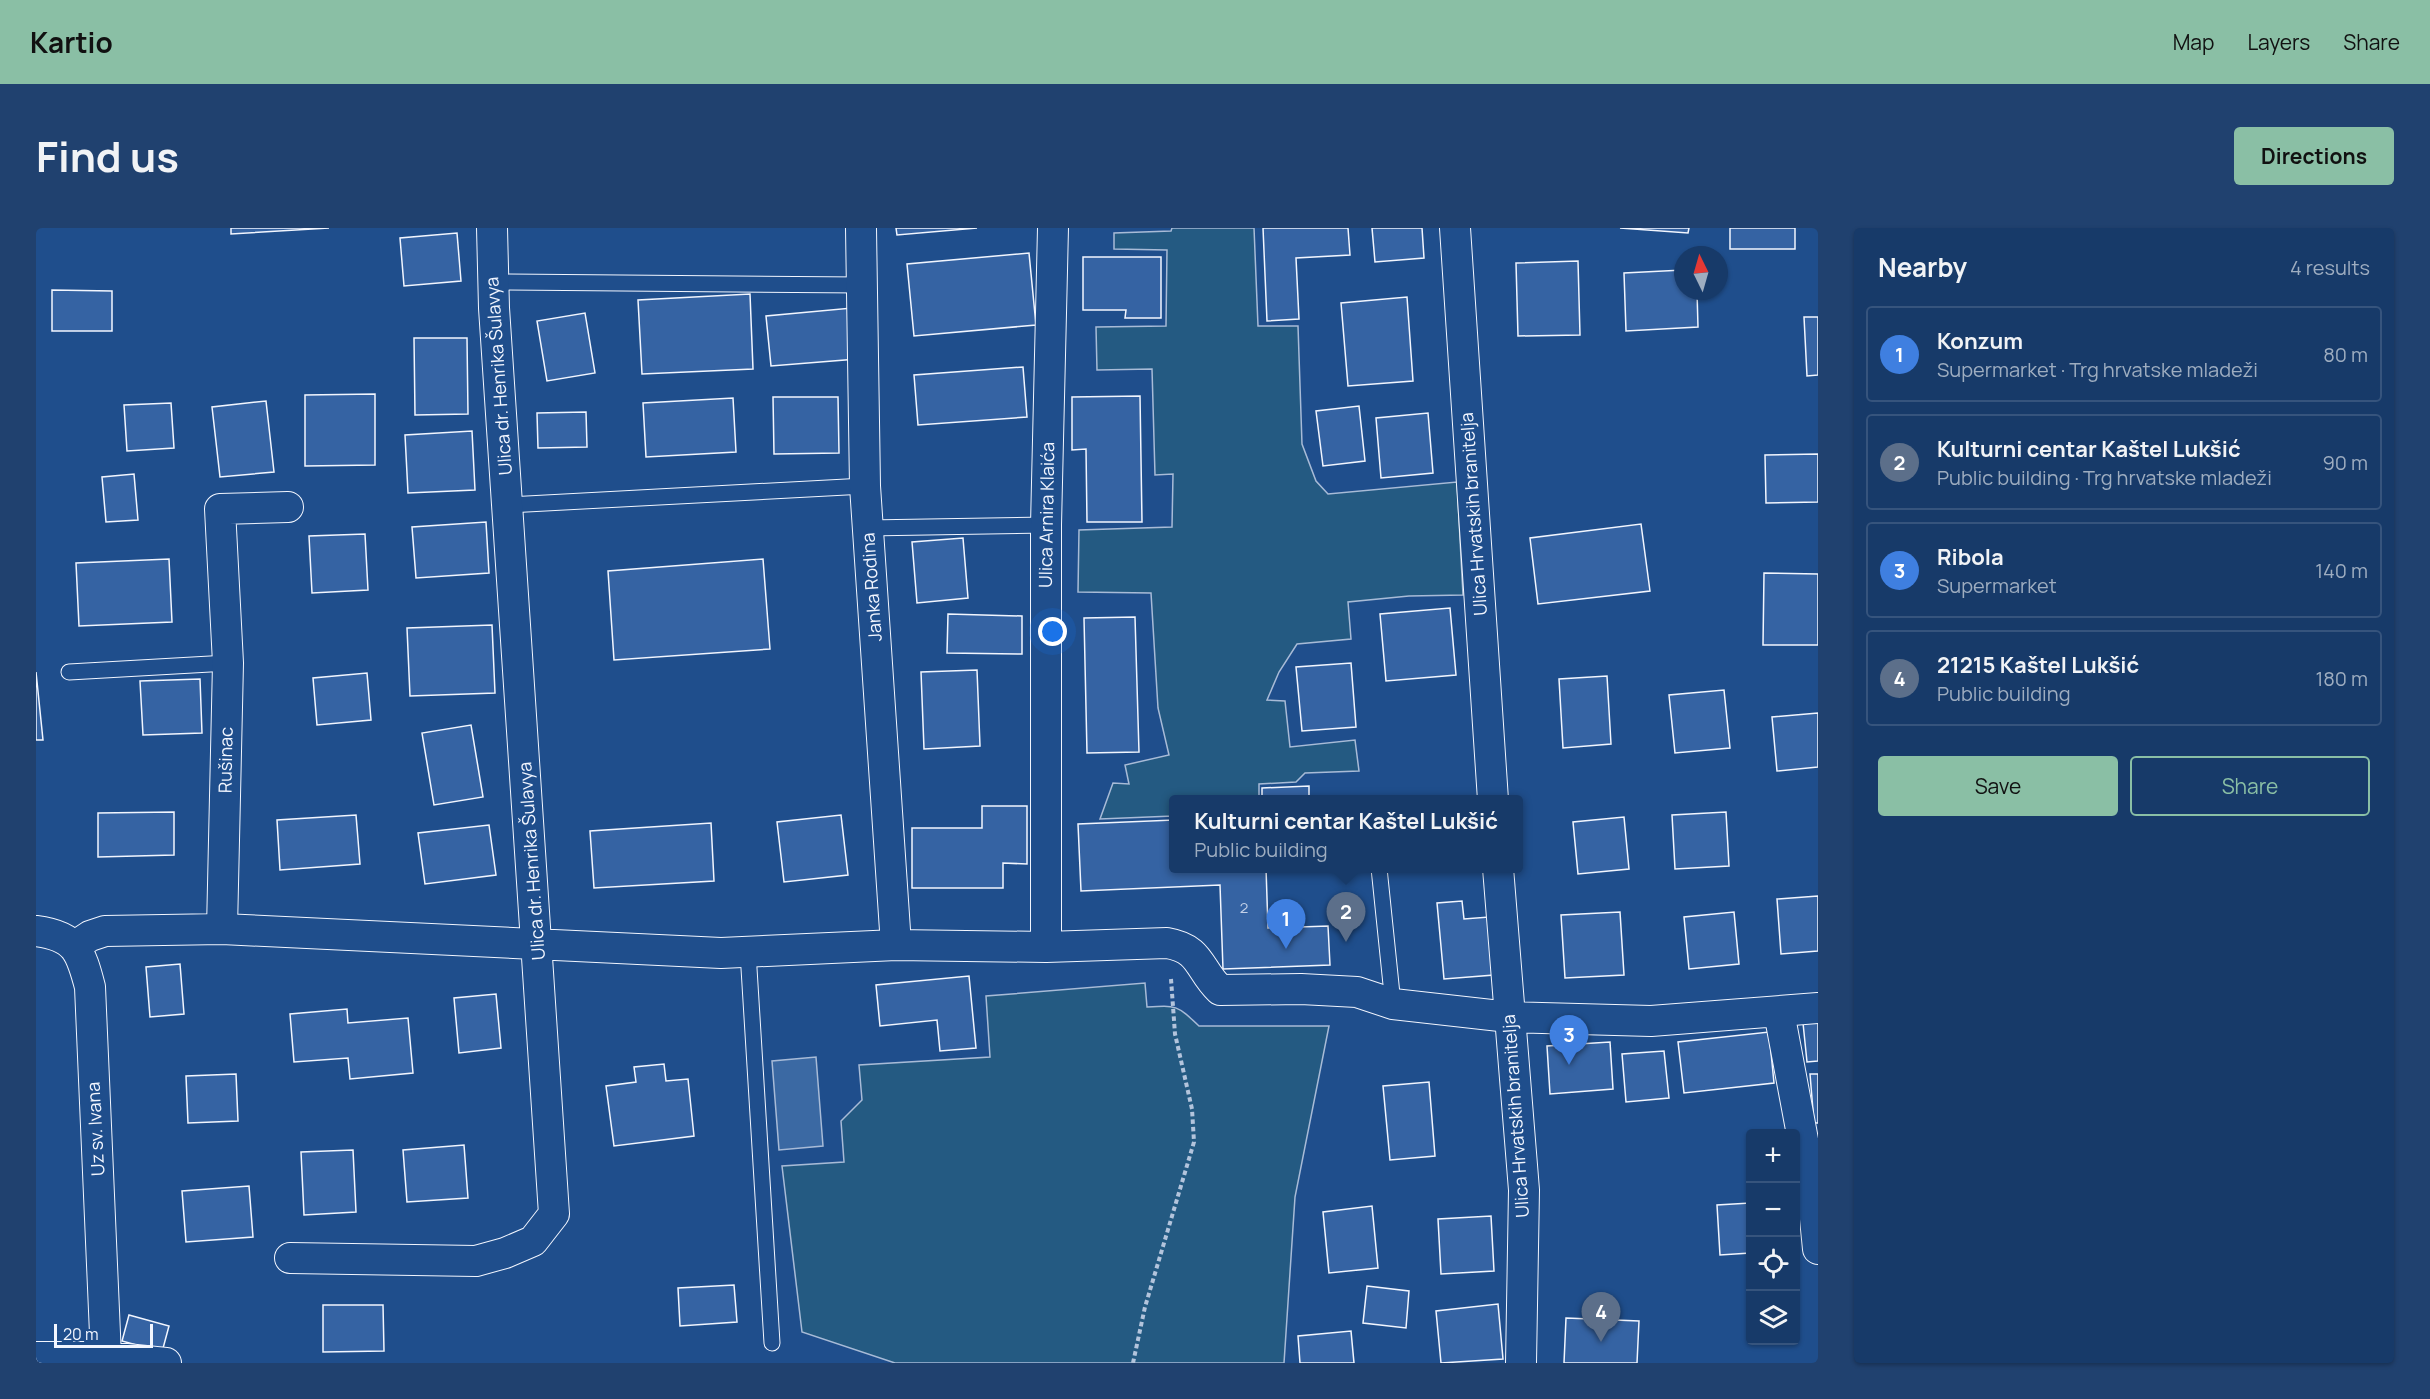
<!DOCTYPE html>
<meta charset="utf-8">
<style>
:root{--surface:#173a69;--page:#20416f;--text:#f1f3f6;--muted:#9eadc0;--line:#36547d;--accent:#8abfa5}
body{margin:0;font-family:Manrope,sans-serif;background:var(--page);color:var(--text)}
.controls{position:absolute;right:18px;bottom:18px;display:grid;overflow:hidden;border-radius:6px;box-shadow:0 2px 4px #0004}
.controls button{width:54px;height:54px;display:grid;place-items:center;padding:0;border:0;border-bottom:2px solid var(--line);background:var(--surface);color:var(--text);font:30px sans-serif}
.compass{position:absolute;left:1638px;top:18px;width:54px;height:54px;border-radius:50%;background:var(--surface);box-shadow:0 2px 4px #0004;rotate:355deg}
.scale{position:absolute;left:18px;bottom:15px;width:99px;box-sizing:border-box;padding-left:6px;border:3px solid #f2f6ff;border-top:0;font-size:16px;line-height:21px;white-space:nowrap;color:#f2f6ff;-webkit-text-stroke:4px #1f4e8c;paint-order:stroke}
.you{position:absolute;left:1017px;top:404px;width:21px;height:21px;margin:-15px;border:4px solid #fff;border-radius:50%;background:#1a73e8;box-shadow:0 0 0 9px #1a73e833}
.badge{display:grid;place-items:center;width:39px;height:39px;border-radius:50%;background:var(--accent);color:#fff;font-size:20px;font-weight:700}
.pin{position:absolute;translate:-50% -50px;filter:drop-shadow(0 2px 3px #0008)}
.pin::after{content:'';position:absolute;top:32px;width:21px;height:18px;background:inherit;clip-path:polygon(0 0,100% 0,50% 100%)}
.popup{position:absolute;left:1133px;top:567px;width:354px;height:78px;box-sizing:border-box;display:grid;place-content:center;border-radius:6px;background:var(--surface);filter:drop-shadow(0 2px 4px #0005);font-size:20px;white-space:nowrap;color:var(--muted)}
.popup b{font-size:22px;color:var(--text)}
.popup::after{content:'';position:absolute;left:50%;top:100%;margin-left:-12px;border:12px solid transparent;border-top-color:var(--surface)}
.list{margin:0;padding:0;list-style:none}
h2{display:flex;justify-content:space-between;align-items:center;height:78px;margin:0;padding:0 24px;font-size:26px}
h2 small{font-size:20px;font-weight:400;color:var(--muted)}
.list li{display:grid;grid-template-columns:39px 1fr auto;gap:18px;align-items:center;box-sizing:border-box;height:96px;margin:0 12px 12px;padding:0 12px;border:2px solid var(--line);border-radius:6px}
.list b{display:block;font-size:22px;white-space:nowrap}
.list p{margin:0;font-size:20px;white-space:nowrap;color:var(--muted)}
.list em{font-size:20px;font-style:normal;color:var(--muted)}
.actions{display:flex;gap:12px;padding:18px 24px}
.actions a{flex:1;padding:14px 0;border:2px solid var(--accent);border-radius:6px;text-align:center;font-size:21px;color:var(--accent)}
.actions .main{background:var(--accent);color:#111}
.icon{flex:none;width:33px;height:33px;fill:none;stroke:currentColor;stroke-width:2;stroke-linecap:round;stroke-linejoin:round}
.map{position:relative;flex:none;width:1782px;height:1135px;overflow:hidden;border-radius:6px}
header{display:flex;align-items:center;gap:36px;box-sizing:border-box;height:84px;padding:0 30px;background:var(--accent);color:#111}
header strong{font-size:28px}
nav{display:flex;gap:33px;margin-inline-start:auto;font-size:21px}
.intro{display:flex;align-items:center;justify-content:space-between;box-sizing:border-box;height:144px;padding:0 36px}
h1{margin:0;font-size:42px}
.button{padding:15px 27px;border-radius:6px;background:var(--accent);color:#111;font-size:21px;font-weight:700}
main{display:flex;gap:36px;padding:0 36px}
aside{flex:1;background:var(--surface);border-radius:6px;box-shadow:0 2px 4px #0004}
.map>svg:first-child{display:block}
</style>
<header>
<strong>Kartio</strong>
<nav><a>Map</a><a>Layers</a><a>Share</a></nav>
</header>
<div class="intro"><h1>Find us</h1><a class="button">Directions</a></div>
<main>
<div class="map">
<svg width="1782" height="1135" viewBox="0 0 1782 1135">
<rect width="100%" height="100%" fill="#1f4e8c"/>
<path fill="#245a82" stroke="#a8bbd7" stroke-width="1.5" d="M 1136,0 L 1218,0 L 1222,98 L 1262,98 L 1266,216 L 1280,253 L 1292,266 L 1421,254 L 1427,367 L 1373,368 L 1312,374 L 1315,411 L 1261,416 L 1243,444 L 1231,472 L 1249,473 L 1254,519 L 1319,512 L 1323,543 L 1269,545 L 1260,554 L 1223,556 L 1223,571 L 1138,572 L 1137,588 L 1064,591 L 1077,555 L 1093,556 L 1089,537 L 1133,527 L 1122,480 L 1115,365 L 1042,364 L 1043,302 L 1136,299 L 1137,246 L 1119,247 L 1116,141 L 1061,142 L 1060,99 L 1130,98 L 1131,22 L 1078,21 L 1078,5 L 1135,3 Z
M 1109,755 L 1111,779 C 1140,777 1141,777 1163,798 L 1293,798 L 1259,969 L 1248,1135 L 859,1135 L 766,1104 L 746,938 L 808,934 L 805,893 L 826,872 L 823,837 L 954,829 L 950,768 Z"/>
<path fill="#3b69a3" stroke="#a8bbd7" stroke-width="1.5" d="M 780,829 L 787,918 L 743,922 L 736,833 Z"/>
<path fill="#3563a3" stroke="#f2f6ff" stroke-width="1.5" d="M 195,0 L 293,0 L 195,6 Z
M 860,0 L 941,0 L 861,7 Z
M 1227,0 L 1312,0 L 1314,27 L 1260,30 L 1263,91 L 1231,93 Z
M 1336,0 L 1386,0 L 1388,30 L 1339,34 Z
M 1584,0 L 1653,0 L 1652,5 Z
M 1694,0 L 1759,0 L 1759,21 L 1694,21 Z
M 421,5 L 425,53 L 368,58 L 364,10 Z
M 993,25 L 1000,97 L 878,108 L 871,36 Z
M 1047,29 L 1125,29 L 1125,90 L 1089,90 L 1090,82 L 1047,82 Z
M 1542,33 L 1544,107 L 1482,108 L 1480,35 Z
M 1647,42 L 1647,63 L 1661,63 L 1662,99 L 1590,103 L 1588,45 Z
M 16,62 L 76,63 L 76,103 L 16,103 Z
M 714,66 L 717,141 L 606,146 L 602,72 Z
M 1371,69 L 1377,153 L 1312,158 L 1305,75 Z
M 816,80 L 821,131 L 735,138 L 730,88 Z
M 549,85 L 559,145 L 511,153 L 501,93 Z
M 1768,89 L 1782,89 L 1782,147 L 1771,148 Z
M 378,110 L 431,110 L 432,186 L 379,187 Z
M 987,139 L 991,189 L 882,197 L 878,147 Z
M 339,166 L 339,237 L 269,238 L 269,167 Z
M 1104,168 L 1106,294 L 1051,294 L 1050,221 L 1036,222 L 1036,169 Z
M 737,169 L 802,169 L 803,225 L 738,226 Z
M 697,170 L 700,224 L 610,229 L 607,175 Z
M 230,173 L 238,244 L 184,249 L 176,179 Z
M 135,175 L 138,220 L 91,223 L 88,177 Z
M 1323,178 L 1329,233 L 1287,238 L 1280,183 Z
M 550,184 L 551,219 L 502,220 L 501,185 Z
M 1392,185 L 1397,245 L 1345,250 L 1340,190 Z
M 436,203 L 439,262 L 372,265 L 369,207 Z
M 1782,226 L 1782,274 L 1730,275 L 1729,227 Z
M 98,246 L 102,292 L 70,294 L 66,249 Z
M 450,294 L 453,345 L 380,350 L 376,299 Z
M 1605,296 L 1614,363 L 1502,376 L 1494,310 Z
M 329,306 L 332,362 L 276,365 L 273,308 Z
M 927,310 L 932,370 L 881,375 L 876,314 Z
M 133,331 L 136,394 L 43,398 L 40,335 Z
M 727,331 L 734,421 L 578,432 L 572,343 Z
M 1728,345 L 1782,346 L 1782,417 L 1727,417 Z
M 1414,380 L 1420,447 L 1350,453 L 1344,386 Z
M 912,386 L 986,388 L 986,426 L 911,425 Z
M 1099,389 L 1103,524 L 1051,525 L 1048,390 Z
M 456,397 L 459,465 L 374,468 L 371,400 Z
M 1315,435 L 1320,499 L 1266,503 L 1260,439 Z
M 941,442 L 944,518 L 888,521 L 885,444 Z
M 0,444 L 7,512 L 0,512 Z
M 331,445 L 335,492 L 281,497 L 277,450 Z
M 1571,448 L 1575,516 L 1527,520 L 1523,451 Z
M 164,451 L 166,505 L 107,507 L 104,453 Z
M 1688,462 L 1694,520 L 1639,525 L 1633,467 Z
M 1782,485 L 1782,539 L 1741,543 L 1736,489 Z
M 435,497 L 447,569 L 398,577 L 386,505 Z
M 1273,558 L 1273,572 L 1226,572 L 1226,560 Z
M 946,578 L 991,578 L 991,636 L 967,635 L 967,660 L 876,660 L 876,600 L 946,600 Z
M 138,584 L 138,627 L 62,629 L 62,585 Z
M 1690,584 L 1693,638 L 1639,641 L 1636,587 Z
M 320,587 L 324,636 L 244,642 L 241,592 Z
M 805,587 L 812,647 L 748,654 L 741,594 Z
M 1588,589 L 1593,641 L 1542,646 L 1537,594 Z
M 1138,592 L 1138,640 L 1230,640 L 1232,700 L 1292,698 L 1294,737 L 1187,741 L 1184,657 L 1045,663 L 1042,596 Z
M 675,595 L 678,653 L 558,660 L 554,603 Z
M 453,597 L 460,647 L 389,656 L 382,605 Z
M 1782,668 L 1782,723 L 1745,726 L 1741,671 Z
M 1426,673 L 1428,691 L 1453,689 L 1458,747 L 1408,751 L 1401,675 Z
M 1584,684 L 1588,747 L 1529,750 L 1525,687 Z
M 1698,684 L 1703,736 L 1653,741 L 1648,689 Z
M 144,736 L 148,786 L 114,789 L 110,739 Z
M 933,748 L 940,820 L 904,823 L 901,792 L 844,798 L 840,757 Z
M 460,766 L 465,820 L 423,825 L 418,770 Z
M 311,781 L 312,795 L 372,790 L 377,845 L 314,851 L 312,830 L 258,834 L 254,786 Z
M 1782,794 L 1782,833 L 1771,834 L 1767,795 Z
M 1733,804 L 1738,855 L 1648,865 L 1642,814 Z
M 1574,814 L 1577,861 L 1514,866 L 1511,818 Z
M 1628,823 L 1633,870 L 1590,874 L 1586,826 Z
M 628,836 L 630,853 L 652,851 L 658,908 L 578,918 L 570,858 L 600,854 L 598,839 Z
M 200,846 L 202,893 L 152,895 L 150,848 Z
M 1774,846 L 1782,846 L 1782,895 L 1778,895 Z
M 1393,854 L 1399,928 L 1354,932 L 1347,858 Z
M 428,917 L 432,970 L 371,974 L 367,922 Z
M 317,922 L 320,984 L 268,987 L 265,924 Z
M 213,958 L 217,1009 L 150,1014 L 146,963 Z
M 1714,975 L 1714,1025 L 1684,1027 L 1681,977 Z
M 1336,978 L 1342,1040 L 1293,1045 L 1287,984 Z
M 1455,988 L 1458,1043 L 1405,1046 L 1402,991 Z
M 698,1057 L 701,1094 L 644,1098 L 642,1060 Z
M 1331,1058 L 1373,1063 L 1370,1100 L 1327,1095 Z
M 1462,1076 L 1467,1131 L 1405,1135 L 1400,1083 Z
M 287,1077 L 347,1077 L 348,1123 L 287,1124 Z
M 93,1087 L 133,1098 L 126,1124 L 86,1113 Z
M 1530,1090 L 1603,1093 L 1601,1135 L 1528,1135 Z
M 1315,1103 L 1318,1135 L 1264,1135 L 1262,1108 Z"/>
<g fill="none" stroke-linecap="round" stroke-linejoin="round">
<defs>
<path id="service" d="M 457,54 L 825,57
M 472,277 L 829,258
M 831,300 L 1010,297
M 33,444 L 192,435
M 1343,640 L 1357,776
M 712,724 L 736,1115"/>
<path id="minor" d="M 825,0 L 829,258 L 860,717
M 1419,0 L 1457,572
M 1462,640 L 1488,962 L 1485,1135
M 186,701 L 685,725 L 860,717 L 1010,719 L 1131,715 C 1166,721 1162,741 1184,762 L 1265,761 L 1321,764 L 1357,776 L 1473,789 L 1615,793 L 1782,780
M 0,703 C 40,708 45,724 54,759 L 70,1129
M 39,718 L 54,708 L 69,703 L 186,701 L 192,435 L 184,281 L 252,279
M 1010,719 L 1010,297 L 1017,0
M 1743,784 L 1776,960 L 1782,1021
M 254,1030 L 440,1033 L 469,1025 L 497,1013 L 518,986 L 458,80 L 456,0
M 0,1129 L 70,1129 L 130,1135"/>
</defs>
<use href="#service" stroke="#f2f6ff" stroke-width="17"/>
<use href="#minor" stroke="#f2f6ff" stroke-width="32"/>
<path stroke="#b3c4dc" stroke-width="4" stroke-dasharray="4.5 3" stroke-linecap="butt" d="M 1097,1135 L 1109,1079 L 1158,914 L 1156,881 L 1139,806 L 1135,751"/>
<use href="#service" stroke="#1f4e8c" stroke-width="15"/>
<use href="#minor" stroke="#1f4e8c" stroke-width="30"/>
</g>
<g text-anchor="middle" stroke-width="4.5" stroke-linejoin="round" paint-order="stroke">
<g font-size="15" fill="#c3d1e8">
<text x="1208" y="685">2</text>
</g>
<g font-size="18" fill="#f2f6ff" stroke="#1f4e8c">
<text transform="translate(463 148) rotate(-94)" y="6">Ulica dr. Henrika Šulavya</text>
<text transform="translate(1438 286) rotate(-94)" y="6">Ulica Hrvatskih branitelja</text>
<text transform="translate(1011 287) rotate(-89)" y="6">Ulica Arnira Klaića</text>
<text transform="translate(836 359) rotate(-94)" y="6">Janka Rodina</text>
<text transform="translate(190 532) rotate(-89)" y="6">Rušinac</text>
<text transform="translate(496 633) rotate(-94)" y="6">Ulica dr. Henrika Šulavya</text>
<text transform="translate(1480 888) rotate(-94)" y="6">Ulica Hrvatskih branitelja</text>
<text transform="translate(60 901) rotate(-93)" y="6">Uz sv. Ivana</text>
</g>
</g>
</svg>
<div class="controls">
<button>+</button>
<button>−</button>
<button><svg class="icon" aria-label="locate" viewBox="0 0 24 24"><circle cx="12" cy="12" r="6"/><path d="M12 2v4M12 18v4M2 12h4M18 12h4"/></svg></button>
<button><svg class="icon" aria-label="layers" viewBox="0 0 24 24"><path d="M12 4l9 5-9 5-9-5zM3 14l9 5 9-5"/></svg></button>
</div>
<svg class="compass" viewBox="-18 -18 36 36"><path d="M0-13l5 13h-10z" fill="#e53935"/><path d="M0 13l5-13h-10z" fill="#9eadc0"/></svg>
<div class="scale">20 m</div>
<div class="you"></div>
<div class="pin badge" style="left:1250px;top:721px;background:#3f7fe0">1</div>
<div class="pin badge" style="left:1310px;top:714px;background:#5c6f8a">2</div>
<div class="popup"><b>Kulturni centar Kaštel Lukšić</b>Public building</div>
<div class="pin badge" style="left:1533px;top:837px;background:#3f7fe0">3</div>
<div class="pin badge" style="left:1565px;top:1114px;background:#5c6f8a">4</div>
</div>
<aside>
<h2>Nearby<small>4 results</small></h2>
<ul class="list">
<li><span class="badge" style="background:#3f7fe0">1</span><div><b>Konzum</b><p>Supermarket · Trg hrvatske mladeži</p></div><em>80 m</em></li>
<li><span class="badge" style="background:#5c6f8a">2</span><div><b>Kulturni centar Kaštel Lukšić</b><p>Public building · Trg hrvatske mladeži</p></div><em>90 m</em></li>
<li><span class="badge" style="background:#3f7fe0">3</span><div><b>Ribola</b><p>Supermarket</p></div><em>140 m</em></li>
<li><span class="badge" style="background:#5c6f8a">4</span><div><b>21215 Kaštel Lukšić</b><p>Public building</p></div><em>180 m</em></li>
</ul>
<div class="actions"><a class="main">Save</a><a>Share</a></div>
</aside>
</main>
